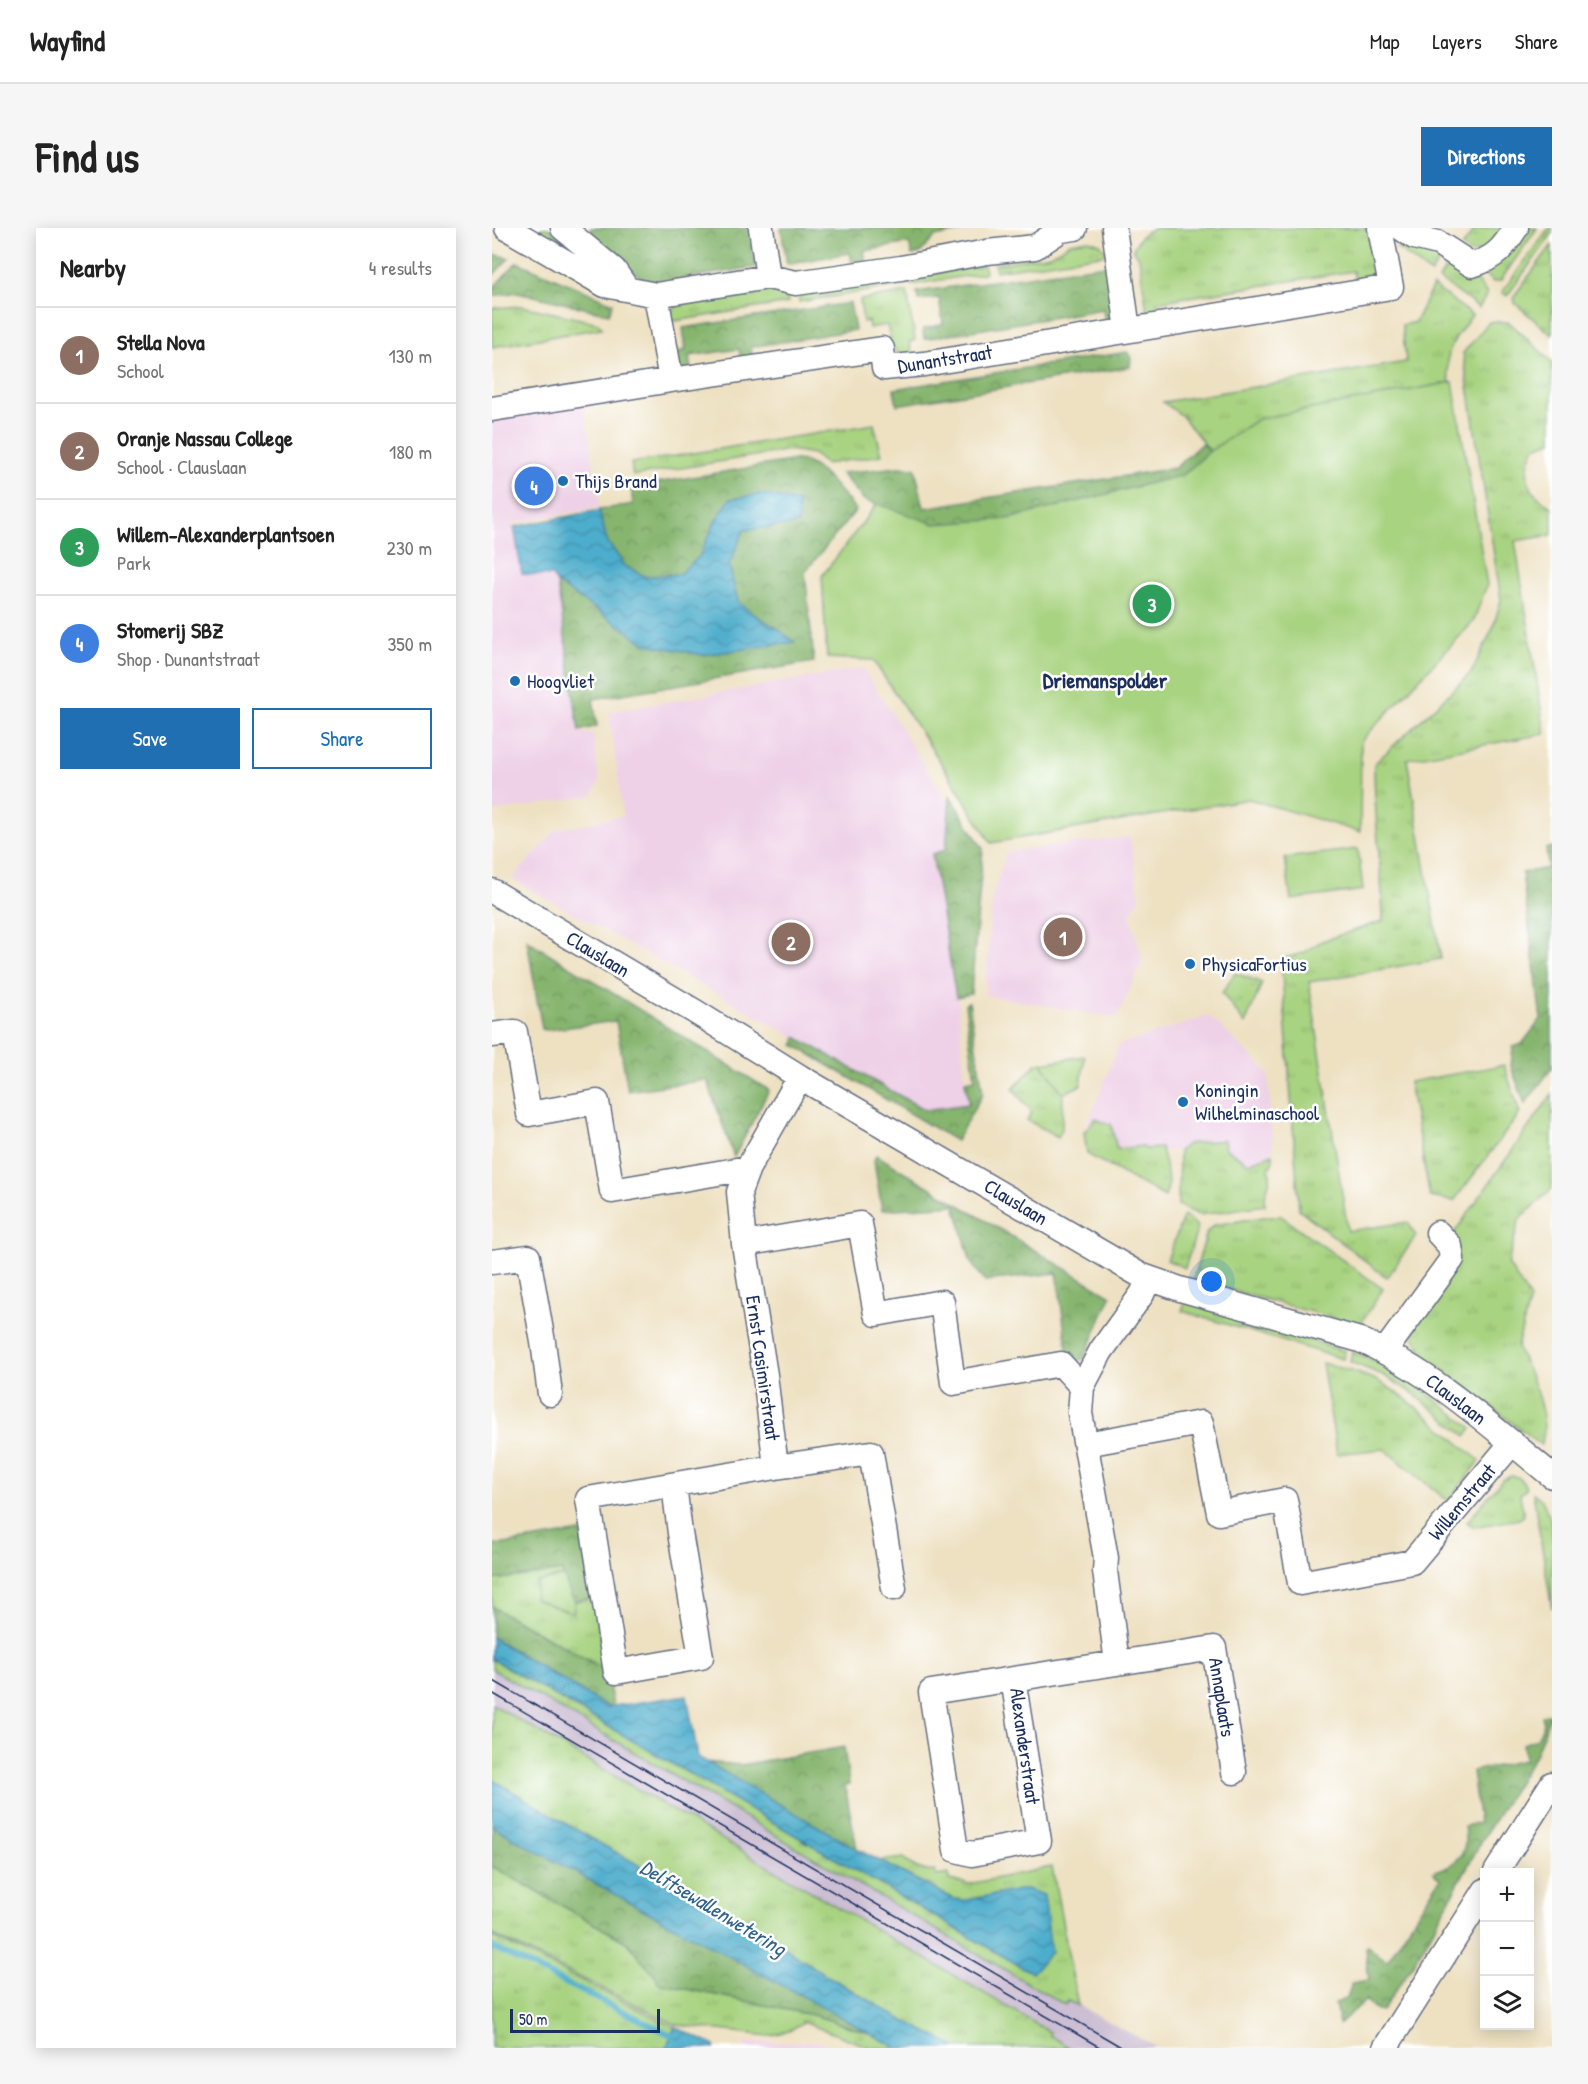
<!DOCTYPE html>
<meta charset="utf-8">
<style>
:root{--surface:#fff;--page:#f6f6f6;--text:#222;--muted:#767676;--line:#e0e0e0;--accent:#1f6fb2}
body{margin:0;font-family:"Patrick Hand",sans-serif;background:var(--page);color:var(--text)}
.controls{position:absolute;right:18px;bottom:18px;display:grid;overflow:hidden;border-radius:0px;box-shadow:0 3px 15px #0003}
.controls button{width:54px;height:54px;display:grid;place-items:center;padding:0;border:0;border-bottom:2px solid var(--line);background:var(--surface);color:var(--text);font:30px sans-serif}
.scale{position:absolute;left:18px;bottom:15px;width:150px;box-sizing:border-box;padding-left:6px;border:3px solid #1b2f5e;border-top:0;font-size:16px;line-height:21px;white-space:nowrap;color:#1b2f5e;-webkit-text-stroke:4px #fff;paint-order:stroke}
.you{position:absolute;left:720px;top:1054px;width:21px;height:21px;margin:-15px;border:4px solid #fff;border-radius:50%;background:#1a73e8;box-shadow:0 0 0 9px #1a73e833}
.badge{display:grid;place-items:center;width:39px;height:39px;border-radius:50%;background:var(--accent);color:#fff;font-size:20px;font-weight:700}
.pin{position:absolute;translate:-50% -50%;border:3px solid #fff;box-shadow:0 2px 6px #0006}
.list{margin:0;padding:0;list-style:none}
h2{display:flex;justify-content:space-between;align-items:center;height:78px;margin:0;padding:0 24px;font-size:26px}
h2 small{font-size:20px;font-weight:400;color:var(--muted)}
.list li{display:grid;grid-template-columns:39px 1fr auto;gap:18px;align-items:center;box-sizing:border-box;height:96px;padding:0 24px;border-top:2px solid var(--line)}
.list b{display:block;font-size:22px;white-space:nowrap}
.list p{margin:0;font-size:20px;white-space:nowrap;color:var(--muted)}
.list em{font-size:20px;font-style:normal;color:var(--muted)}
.actions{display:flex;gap:12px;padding:18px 24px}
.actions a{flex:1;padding:14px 0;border:2px solid var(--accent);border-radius:0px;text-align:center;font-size:21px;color:var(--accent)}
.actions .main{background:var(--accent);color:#fff}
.icon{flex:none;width:33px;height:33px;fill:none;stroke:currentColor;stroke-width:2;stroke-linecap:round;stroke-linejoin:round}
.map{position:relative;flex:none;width:1060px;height:1820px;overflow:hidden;border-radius:0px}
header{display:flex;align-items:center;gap:36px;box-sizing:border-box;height:84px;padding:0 30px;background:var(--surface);border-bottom:2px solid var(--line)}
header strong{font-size:28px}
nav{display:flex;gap:33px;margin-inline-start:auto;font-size:21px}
.intro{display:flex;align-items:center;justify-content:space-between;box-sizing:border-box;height:144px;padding:0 36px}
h1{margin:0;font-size:42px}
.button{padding:15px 27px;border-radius:0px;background:var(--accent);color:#fff;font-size:21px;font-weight:700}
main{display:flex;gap:36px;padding:0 36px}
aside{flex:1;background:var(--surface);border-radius:0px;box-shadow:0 3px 15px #0003}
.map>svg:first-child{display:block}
</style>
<header>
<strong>Wayfind</strong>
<nav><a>Map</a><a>Layers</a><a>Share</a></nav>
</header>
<div class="intro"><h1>Find us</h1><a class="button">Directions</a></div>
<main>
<aside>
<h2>Nearby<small>4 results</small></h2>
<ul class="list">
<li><span class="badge" style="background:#8d6e63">1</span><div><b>Stella Nova</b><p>School</p></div><em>130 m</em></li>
<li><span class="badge" style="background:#8d6e63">2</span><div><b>Oranje Nassau College</b><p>School · Clauslaan</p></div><em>180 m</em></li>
<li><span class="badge" style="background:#2e9e5b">3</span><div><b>Willem-Alexanderplantsoen</b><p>Park</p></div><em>230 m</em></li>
<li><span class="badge" style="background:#3f7fe0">4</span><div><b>Stomerij SBZ</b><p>Shop · Dunantstraat</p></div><em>350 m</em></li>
</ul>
<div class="actions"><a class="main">Save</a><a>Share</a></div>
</aside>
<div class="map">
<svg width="1060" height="1820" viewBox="0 0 1060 1820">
<defs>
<pattern id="grass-tufts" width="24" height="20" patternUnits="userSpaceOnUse" patternTransform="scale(1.5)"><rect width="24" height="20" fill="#a8d380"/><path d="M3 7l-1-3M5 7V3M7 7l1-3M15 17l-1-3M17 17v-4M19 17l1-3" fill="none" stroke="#90b571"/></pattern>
<pattern id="forest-crowns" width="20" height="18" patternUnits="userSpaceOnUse" patternTransform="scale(1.5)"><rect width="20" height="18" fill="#86b56e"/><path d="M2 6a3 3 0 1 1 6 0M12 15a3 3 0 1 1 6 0" fill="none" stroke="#6d945e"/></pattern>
<pattern id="water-waves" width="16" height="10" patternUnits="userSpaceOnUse" patternTransform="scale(1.5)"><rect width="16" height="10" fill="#4dadcc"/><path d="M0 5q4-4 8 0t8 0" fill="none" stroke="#3f8da9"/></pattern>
</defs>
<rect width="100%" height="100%" fill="#fff"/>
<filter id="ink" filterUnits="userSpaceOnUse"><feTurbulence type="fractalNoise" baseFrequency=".0167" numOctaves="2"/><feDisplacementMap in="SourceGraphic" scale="12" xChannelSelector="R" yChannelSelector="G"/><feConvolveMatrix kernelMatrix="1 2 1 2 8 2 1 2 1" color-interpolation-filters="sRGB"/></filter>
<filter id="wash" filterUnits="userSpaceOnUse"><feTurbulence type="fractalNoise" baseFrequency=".008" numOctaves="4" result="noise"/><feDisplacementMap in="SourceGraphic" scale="24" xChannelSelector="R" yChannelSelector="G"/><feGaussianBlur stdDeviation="1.35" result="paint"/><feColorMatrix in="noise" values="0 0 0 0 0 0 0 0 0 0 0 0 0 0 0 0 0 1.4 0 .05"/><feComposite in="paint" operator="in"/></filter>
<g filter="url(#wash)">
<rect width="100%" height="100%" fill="#eee1c2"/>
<path fill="#eed0e7" d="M 91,171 L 108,279 L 20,295 L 30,346 L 60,348 L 65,355 L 87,503 L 101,507 L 107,554 L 100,568 L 0,584 L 0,185 Z
M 371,440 L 461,583 L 466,778 L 473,853 L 477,876 L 433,882 L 20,651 L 64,602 L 131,588 L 117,484 Z
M 638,609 L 648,670 L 638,686 L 651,733 L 624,790 L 493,767 L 500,668 L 515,624 Z
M 717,788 L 776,844 L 781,926 L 756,935 L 733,920 L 595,926 L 592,904 L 627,817 Z
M 327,1813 L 342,1820 L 251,1820 L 253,1815 Z"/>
<path fill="#ccbed3" d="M 0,1441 L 573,1776 L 576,1772 L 666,1820 L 578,1820 L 556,1806 L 558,1803 L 0,1476 Z"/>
<path fill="url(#grass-tufts)" stroke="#62816f" stroke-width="1.5" d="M 49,0 L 56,0 L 120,47 L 115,54 L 46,4 Z
M 665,0 L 883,0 L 886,52 L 864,58 L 861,43 L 665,74 L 667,89 L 656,89 L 647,30 L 641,21 C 647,10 652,2 665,0 Z
M 984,0 L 1011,0 L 995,21 L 979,25 L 970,19 Z
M 1034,0 L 1045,0 L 1008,53 L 1001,54 L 992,44 Z
M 1057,0 L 1060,0 L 1060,6 L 1015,68 L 1010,64 Z
M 596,12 L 608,16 L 616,26 L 504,43 L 502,36 L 559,27 L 578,15 Z
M 906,15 L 941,23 L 950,29 L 939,46 L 905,20 Z
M 1060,17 L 1060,107 L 1023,75 L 1022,68 Z
M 957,35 L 979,44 L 995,66 L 987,80 L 947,51 Z
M 492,37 L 493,45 L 419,57 L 418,50 Z
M 412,50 L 413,57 L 307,74 L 306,68 Z
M 941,58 L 980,87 C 961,114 951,120 958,155 L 766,191 L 718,223 L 690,188 L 671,174 L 914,134 L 910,97 L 923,94 Z
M 275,61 L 295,67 L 296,75 L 176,94 C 179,81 182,78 194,73 Z
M 415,64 L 423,112 L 418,114 L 420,129 L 408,128 L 400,118 L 395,97 L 377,100 L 376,93 L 371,94 L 368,72 Z
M 30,78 L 106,95 L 110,100 L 0,119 L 0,80 Z
M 997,94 L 1017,94 L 1060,134 L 1060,213 L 1043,219 C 1029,244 1034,265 1060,279 L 1060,307 L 1023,313 L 1053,506 L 915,531 L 949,731 L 817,754 L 856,1003 L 916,994 L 924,1008 L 895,1050 L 807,981 L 789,731 L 811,725 L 830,713 L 891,693 C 890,640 882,588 882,536 L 979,445 L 1001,400 L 1009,372 L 971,125 Z
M 382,196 L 390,227 L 334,236 L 321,226 L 298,222 L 141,248 L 139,235 Z
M 743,745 L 770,755 L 753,796 L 730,765 Z
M 550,835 L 571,866 L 570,901 L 566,909 L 535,892 L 540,884 L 521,861 L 544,836 Z
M 1012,837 L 1028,885 L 962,973 L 938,969 L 917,854 Z
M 1060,866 L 1060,961 L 1027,992 L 1016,1036 L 1038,1071 L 1025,1119 C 1037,1143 1060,1191 1049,1217 L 933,1128 L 921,1107 L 925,1091 L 962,1005 Z
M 604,890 L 608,893 L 619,896 L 625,921 L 651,918 L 653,921 L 669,920 L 677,955 L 673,969 L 595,926 L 592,904 Z
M 732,912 L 733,920 L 756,935 L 781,926 L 781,933 L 777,941 C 782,954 770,964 773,977 L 707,987 L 686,977 L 687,923 L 695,916 Z
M 692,987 L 706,999 L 693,1040 L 675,1032 Z
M 778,988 L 789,988 L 891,1061 L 868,1097 L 701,1052 L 715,1004 L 722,997 Z
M 693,1073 L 853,1123 L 851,1131 L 690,1083 Z
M 860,1124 L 895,1138 L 926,1158 L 980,1200 L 974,1208 L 921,1165 L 891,1147 L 858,1134 Z
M 830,1135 C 848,1140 867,1144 884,1152 C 922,1173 955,1206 988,1233 L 956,1273 L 892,1221 L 845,1226 Z
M 1019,1248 L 1026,1249 L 1035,1259 L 1028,1267 L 1032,1288 L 1027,1291 L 981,1299 L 975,1294 L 1010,1252 Z
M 1041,1265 L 1050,1272 L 1060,1295 L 1060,1381 Z
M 70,1343 L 72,1348 L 45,1354 L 81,1385 L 83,1373 L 101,1370 L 114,1442 L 0,1379 L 0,1352 Z
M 0,1431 L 540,1745 L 534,1661 L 474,1672 L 462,1671 L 388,1633 L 412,1630 C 417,1638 434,1645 443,1643 L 444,1648 L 456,1646 L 457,1652 L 477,1656 L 560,1639 L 586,1778 L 576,1773 L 573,1777 L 0,1441 Z
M 0,1476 L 558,1804 L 557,1807 L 578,1820 L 466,1820 L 407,1790 L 324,1741 L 281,1712 L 93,1607 L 0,1551 Z
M 0,1638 L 136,1715 L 164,1749 L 166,1755 L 325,1788 L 386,1808 L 405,1820 L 380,1820 L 311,1794 L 297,1803 L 277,1808 L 185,1797 L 0,1706 Z
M 0,1708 L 183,1799 L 174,1820 L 0,1820 Z"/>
<path fill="url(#forest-crowns)" stroke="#507266" stroke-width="1.5" d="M 98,0 L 256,0 L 264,39 L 158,56 L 106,17 Z
M 289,0 L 481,0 L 481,1 L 443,9 L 428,25 L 420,27 L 417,15 L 372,23 L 374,35 L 361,38 L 358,25 L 295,36 Z
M 0,26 L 17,30 L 0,48 Z
M 25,34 L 121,75 L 117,86 L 26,64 L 0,68 L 0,61 Z
M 620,36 L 629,86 L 613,97 L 611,81 L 432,111 L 431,101 L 451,96 L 447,70 L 426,72 L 425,64 Z
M 358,75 L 363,102 L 259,119 L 261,133 L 249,135 L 247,121 L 197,128 L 199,143 L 189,142 L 180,125 L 194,122 L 191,100 Z
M 635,124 L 639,129 L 638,139 L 405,177 L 402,161 Z
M 710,215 L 718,223 L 691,247 L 515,291 L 443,296 L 372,272 L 349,245 L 407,239 L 423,240 L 432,280 L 683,240 Z
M 304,232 C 326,232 350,267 364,282 L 313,344 L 322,434 L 101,471 L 105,498 L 87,503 L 65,355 L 154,416 L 285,400 L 266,389 L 246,374 L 237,337 L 252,302 L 306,296 L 224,292 L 207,329 L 187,346 L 154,349 L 133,338 L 115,313 L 107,282 L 141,276 L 139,259 Z
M 458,568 L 491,621 L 479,766 L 464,769 L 440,626 L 454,622 Z
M 1060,619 L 1060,840 L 1033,876 L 1019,839 L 1021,819 L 1030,816 L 1049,791 L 1030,645 L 1056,640 L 1054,621 Z
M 35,712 L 277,862 L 242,929 L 215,852 L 136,863 L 124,793 L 55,802 L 50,801 Z
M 477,774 L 491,865 L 464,913 L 302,817 L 304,809 L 433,882 L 477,876 L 473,853 L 483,851 L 473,776 Z
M 384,927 L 619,1068 L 592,1131 L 577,1134 L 565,1045 L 493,1053 L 479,1035 L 463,977 L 390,982 L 382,933 Z
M 89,1304 L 101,1370 L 83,1373 L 78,1366 L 70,1343 L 0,1352 L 0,1318 Z
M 0,1379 L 114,1442 L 121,1478 L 115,1479 L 0,1409 Z
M 1059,1486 L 1044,1525 L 989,1614 L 927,1727 L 890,1783 L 882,1781 L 874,1772 L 847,1796 L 843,1775 C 855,1772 857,1766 860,1755 L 877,1752 L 873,1720 L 875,1718 L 895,1733 L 948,1651 L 941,1644 C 967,1636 977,1626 972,1598 L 987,1595 L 980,1543 L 1033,1532 L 1031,1516 L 1045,1511 L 1052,1496 L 1050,1488 Z
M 352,1519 L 357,1556 L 353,1558 L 365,1621 L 213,1534 L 248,1537 Z
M 0,1597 L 33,1617 L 386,1808 L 325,1788 L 166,1755 L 164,1749 L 136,1715 L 0,1638 Z"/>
<path fill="#a8d380" stroke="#62816f" stroke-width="1.5" d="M 961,154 L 995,357 L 981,394 L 869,513 L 868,604 L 757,571 L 499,615 L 457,547 L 381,432 L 335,430 L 330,348 L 385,276 L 443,296 L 516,291 L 691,247 L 718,223 L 766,191 Z
M 866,621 L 871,662 L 799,672 L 793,630 Z
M 593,828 L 589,857 L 571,866 L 550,835 Z
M 72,1348 L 78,1366 L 83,1373 L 81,1385 L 42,1371 L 45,1354 Z"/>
<path fill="url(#water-waves)" stroke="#346e95" stroke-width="1.5" d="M 270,266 L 306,274 L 306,296 L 252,302 L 237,337 L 246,374 L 266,389 L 285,400 L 302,414 L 211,427 L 154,416 L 65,355 L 60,348 L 30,346 L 22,299 L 107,282 L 115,313 L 133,338 L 154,349 L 187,346 L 207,329 L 224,292 L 238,271 Z
M 0,1409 L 115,1479 L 195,1467 L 206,1529 L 365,1621 L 461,1671 L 474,1672 L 534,1661 L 552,1667 L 559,1724 L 540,1745 L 0,1431 Z
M 0,1551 L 93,1607 L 281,1712 L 324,1741 L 407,1790 L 466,1820 L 405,1820 L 33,1617 L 0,1597 Z
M 183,1799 L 223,1818 L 222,1820 L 174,1820 Z"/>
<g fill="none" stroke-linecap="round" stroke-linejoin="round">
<path stroke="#4dadcc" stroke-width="6" d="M 0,1719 L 179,1807"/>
</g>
</g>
<g filter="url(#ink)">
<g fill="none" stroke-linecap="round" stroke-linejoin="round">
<defs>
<path id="minor" d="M 15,0 L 113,57 L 164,67 L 276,49 L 304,55 L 409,40 L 495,24 L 543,19 L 569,2 L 583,0
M 71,0 L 122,42 L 135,61
M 269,0 L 276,49
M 622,0 L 636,102
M 909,0 L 922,9 L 946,15 L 980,37 C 1004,30 1011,20 1024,0
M 164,67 L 179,152
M 0,181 L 179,152 L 390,121 L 392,140 L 432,136 L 899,59 L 888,0
M 0,663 L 202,783 L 308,849 L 648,1047 L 688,1061 L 868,1112 C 940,1144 999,1198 1060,1248
M 0,807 L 23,804 L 37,886 L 105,874 L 120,963 L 256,940
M 252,1016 L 368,996 L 384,1086 L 450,1074 L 461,1155 L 569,1136 L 590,1159
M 0,1034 L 36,1029 L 51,1114 L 58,1166
M 893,1123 L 960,1031 L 958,1018 L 946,1005
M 594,1216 L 709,1195 L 727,1285 L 793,1272 L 808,1355 L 920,1334 L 1020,1215
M 284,1239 L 379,1225 L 402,1360
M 182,1257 L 188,1305 L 209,1429 L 124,1444 L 96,1271 L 284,1239 L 273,1147 L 252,1016 L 247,964 L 256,940 L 308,849
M 625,1435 L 722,1420 L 742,1544
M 521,1451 L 439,1464 L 464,1622 L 480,1626 L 547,1613 L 521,1451 L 625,1435 L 613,1343 L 614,1330 L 588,1185 L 590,1159 L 609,1123 L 650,1066 L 657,1051
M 1004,1644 L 1060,1556
M 893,1820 L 993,1663"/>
</defs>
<use href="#minor" stroke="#656d81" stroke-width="27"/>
<use href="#minor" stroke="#fff" stroke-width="24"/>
<path stroke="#1b2f5e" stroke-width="1.5" d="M 0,1452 L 631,1820
M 0,1465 L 609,1820"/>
</g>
</g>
<g fill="#1f6fb2" stroke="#fff" stroke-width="2">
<circle cx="71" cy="253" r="6"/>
<circle cx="23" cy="453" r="6"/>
<circle cx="698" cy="736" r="6"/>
<circle cx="691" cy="874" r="6"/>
</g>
<g text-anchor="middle" stroke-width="5" stroke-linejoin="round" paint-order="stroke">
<g font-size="20" fill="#1b2f5e" stroke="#fff">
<text transform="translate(453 131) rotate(-9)" y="7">Dunantstraat</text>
<text transform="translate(106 726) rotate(31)" y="7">Clauslaan</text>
<text transform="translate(524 974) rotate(31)" y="7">Clauslaan</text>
<text transform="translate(271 1140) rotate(82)" y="7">Ernst Casimirstraat</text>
<text transform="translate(964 1171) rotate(37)" y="7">Clauslaan</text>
<text transform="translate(970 1274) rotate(-50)" y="7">Willemstraat</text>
<text transform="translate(730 1469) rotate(81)" y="7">Annaplaats</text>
<text transform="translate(533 1518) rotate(82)" y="7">Alexanderstraat</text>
</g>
<g font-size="20" fill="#1b2f5e" stroke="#fff" text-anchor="start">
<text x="83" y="260">Thijs Brand</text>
<text x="35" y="460">Hoogvliet</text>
<text x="710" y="743">PhysicaFortius</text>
<text x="703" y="869">Koningin<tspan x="703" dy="23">Wilhelminaschool</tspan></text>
</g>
<g font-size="21" font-style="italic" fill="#2f618a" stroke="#fff">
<text transform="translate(221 1680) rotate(31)" y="7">Delftsewallenwetering</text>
</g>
<g font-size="22" font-weight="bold" fill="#1b2f5e" stroke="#fff">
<text x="613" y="460">Driemanspolder</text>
</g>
</g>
</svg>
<div class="controls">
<button>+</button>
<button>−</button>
<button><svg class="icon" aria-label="layers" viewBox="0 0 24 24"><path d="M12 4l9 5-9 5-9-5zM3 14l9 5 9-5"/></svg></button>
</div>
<div class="scale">50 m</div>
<div class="you"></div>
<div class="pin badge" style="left:571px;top:709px;background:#8d6e63">1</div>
<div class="pin badge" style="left:299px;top:714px;background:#8d6e63">2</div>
<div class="pin badge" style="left:660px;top:376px;background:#2e9e5b">3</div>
<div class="pin badge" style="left:42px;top:258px;background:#3f7fe0">4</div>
</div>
</main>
